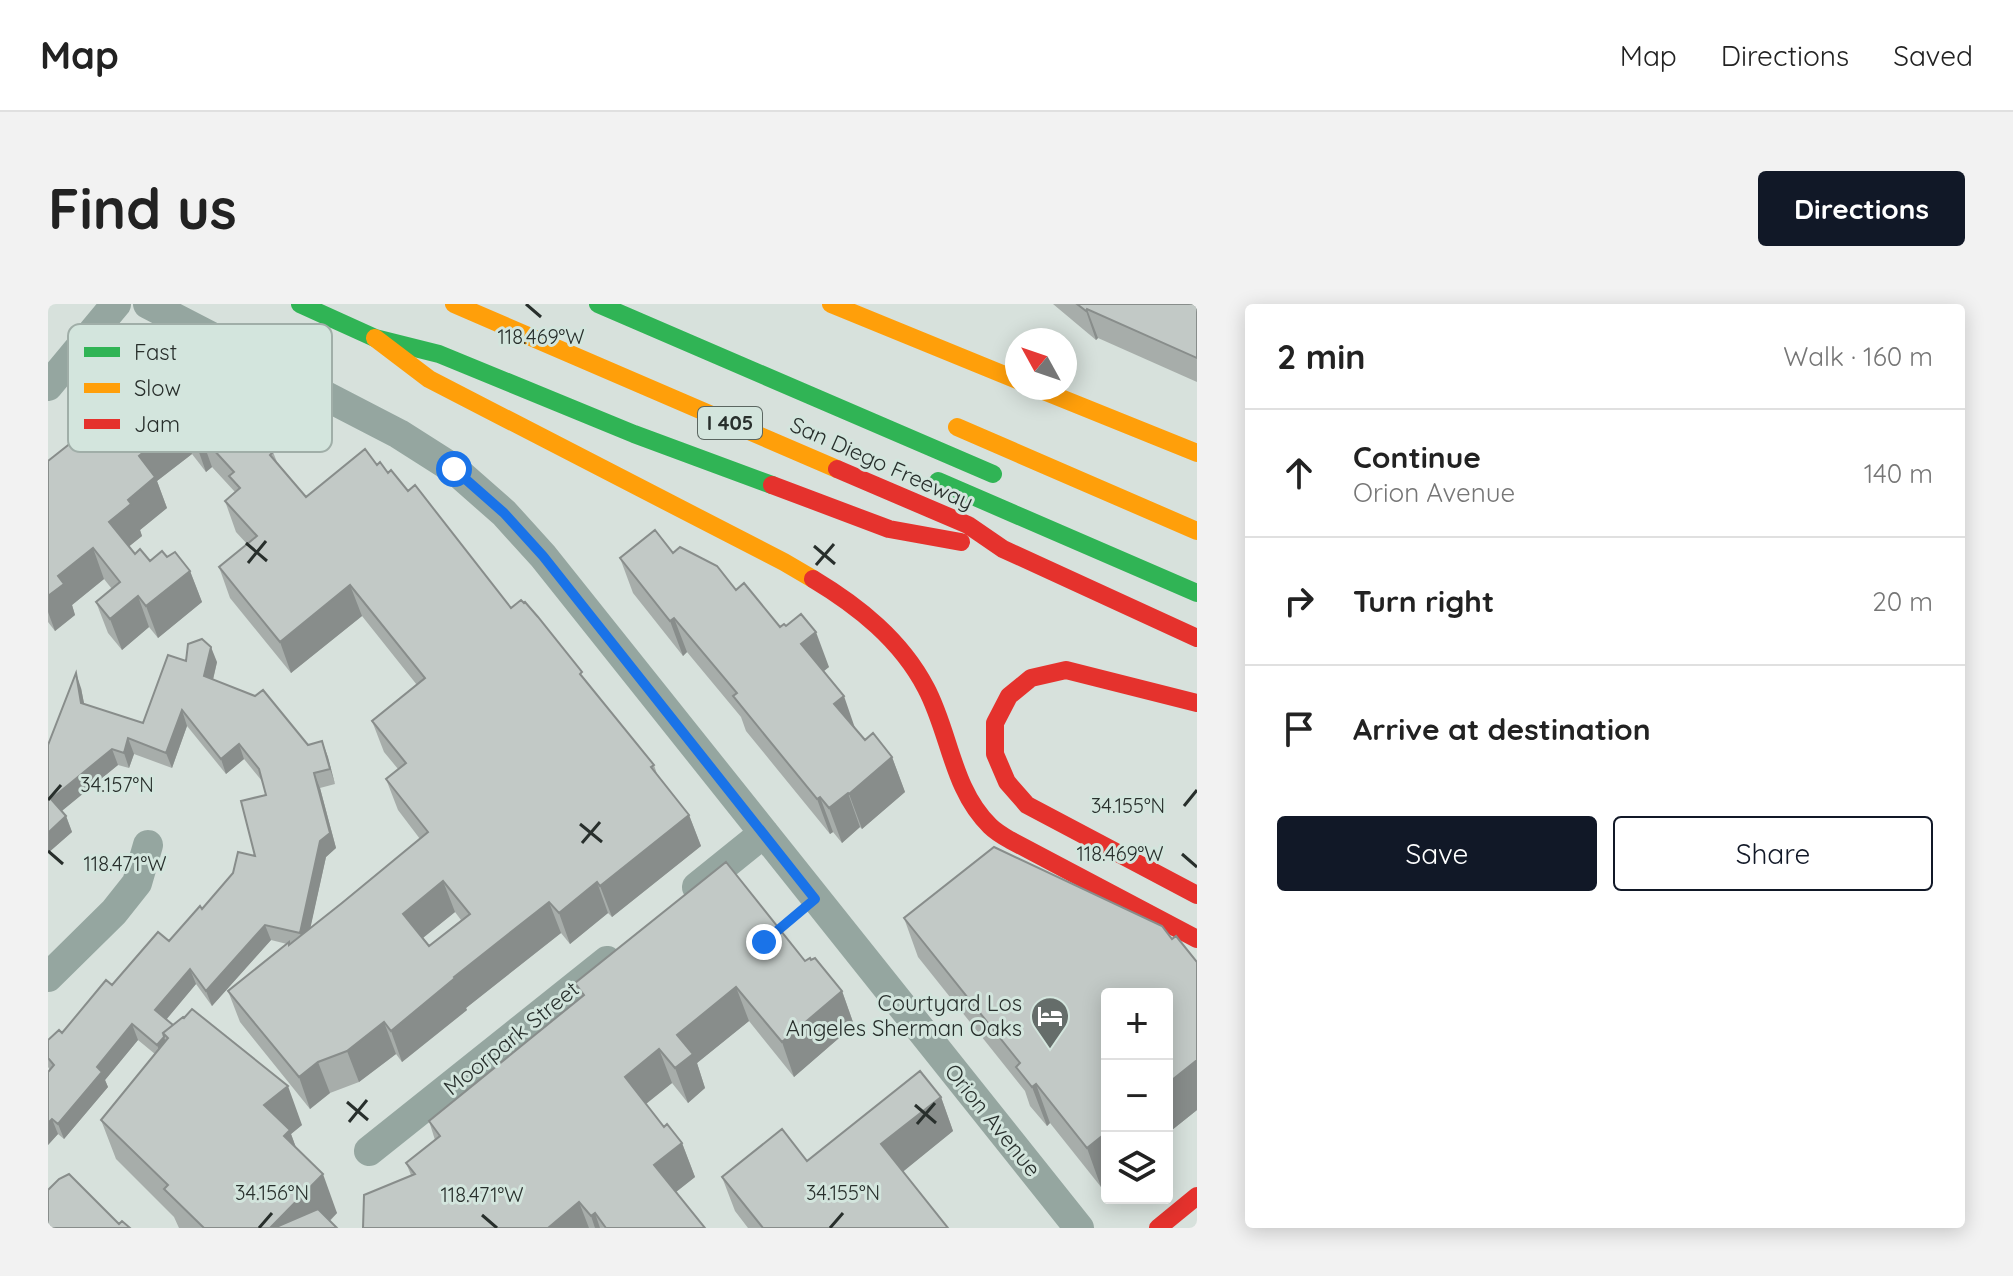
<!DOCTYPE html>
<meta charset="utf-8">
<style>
:root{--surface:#fff;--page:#f2f2f2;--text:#222;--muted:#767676;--line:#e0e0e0;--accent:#111827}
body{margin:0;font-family:Quicksand,sans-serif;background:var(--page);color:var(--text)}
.controls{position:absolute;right:24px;bottom:24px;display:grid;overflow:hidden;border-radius:8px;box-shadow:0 4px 20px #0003}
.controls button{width:72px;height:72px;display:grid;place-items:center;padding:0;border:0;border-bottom:2px solid var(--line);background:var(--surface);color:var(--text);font:40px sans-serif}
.compass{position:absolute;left:957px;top:24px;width:72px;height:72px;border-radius:50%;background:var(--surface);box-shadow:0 4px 20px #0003;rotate:310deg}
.stop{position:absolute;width:24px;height:24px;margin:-18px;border:6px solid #1a73e8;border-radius:50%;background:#fff}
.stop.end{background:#1a73e8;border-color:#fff;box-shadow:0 2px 8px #0008}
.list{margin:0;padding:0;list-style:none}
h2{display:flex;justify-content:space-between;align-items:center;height:104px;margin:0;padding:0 32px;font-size:34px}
h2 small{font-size:26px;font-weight:400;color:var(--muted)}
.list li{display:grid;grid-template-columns:52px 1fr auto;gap:24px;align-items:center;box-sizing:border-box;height:128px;padding:0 32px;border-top:2px solid var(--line)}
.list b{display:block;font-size:30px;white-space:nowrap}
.list p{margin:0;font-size:26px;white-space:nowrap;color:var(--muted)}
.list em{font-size:26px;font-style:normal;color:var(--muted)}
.actions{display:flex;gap:16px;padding:24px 32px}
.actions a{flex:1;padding:18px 0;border:2px solid var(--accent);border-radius:8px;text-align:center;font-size:28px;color:var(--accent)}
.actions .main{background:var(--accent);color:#fff}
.icon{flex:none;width:44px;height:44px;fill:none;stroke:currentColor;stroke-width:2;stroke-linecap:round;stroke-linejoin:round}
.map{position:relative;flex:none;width:1149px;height:924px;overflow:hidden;border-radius:8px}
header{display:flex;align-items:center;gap:48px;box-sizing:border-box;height:112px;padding:0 40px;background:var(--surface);border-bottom:2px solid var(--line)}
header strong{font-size:38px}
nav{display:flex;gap:44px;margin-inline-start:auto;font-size:28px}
.intro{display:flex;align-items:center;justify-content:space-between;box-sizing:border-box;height:192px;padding:0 48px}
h1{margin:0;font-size:56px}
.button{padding:20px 36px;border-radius:8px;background:var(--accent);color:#fff;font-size:28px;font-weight:700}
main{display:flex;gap:48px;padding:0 48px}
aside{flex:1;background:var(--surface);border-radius:8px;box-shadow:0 4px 20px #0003}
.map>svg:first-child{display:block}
</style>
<header>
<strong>Map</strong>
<nav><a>Map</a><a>Directions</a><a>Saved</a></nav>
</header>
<div class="intro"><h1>Find us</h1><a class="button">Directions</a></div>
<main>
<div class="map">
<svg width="1149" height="924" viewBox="0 0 1149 924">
<rect width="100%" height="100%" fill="#d7e1dc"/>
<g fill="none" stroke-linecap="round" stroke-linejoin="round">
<path stroke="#99a7a1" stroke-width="5" stroke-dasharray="6 4" stroke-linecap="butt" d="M 728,628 L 748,611"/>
<path stroke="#95a6a0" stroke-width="30" d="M 100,0 L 351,130 L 406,165 L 456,209 L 495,252 L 1031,924
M 0,82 L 68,0
M 649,583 L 716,529
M 0,673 L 66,608 L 89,579 L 100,541
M 321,847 L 559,657"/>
<path stroke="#30b455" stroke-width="18" d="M 252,0 L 327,34 L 391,50 L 586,130 L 724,181
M 550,0 L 945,170
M 890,177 L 1149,289"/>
<path stroke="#ff9f0a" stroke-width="18" d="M 406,0 L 789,165
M 783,0 L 969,76
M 327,34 L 381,75 L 736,258 L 765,275
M 988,84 L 1149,149
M 909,123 L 1149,227"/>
<path stroke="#e5322d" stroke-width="18" d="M 789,165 L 920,221 L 955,245 L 1149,334
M 724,181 L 841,225 L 913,238
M 765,275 C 810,302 853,336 878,384 C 902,429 904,485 942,522 C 948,528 955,532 962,536 L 1149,635
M 1149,399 L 1018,366 L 983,374 L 961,392 L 947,419 L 947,450 L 959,478 L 979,501 L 1149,591
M 1110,924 L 1149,892"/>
</g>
<path fill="#a7adaa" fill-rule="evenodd" d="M 1005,0 L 1149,0 L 1149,78 L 1050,34 L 1048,36 Z
M 123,38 L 161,78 L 211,121 L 209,123 L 212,130 L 211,131 L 225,148 L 229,158 L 258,193 L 329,161 L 360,187 L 463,304 L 536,375 L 606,461 L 609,470 L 641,511 L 653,542 L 564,613 L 560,609 L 522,640 L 513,629 L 418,704 L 419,706 L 354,758 L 348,750 L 311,778 L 282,789 L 262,805 L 192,718 L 180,687 L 239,640 L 223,636 L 164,702 L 148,680 L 118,715 L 254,821 L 243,830 L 248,844 L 289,909 L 282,917 L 289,924 L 131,924 L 126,913 L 68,855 L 53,816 L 107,750 L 90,736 L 57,776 L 60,783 L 16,835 L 10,830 L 0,841 L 0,768 L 2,766 L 0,763 L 0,736 L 14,729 L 64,681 L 121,637 L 207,552 L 218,491 L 214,477 L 196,455 L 178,470 L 139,422 L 124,464 L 86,450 L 81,464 L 70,461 L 13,507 L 18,512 L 24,528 L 0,549 L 0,441 L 33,384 L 36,400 L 95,419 L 138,357 L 169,358 L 165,376 L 260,441 L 274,437 L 287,480 L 272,484 L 288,544 L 278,553 L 262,624 L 372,535 L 350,506 L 338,475 L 350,465 L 336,448 L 324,417 L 369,381 L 314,312 L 243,369 L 182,294 L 171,263 L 199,240 L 188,228 L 177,197 L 187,188 L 164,163 L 158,168 L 144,150 L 109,177 L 119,204 L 92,226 L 94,232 L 81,242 L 87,250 L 102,257 L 119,253 L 142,267 L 154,298 L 110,334 L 101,323 L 74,346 L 60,329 L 48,298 L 64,285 L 56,275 L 24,301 L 27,311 L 7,327 L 0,318 L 0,157 L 45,121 L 40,107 L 84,68 L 77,50 L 104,40 ZM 407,608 L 413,616 L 381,642 L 375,634 Z
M 625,249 L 688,286 L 781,363 L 775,367 L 808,426 L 817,436 L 844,453 L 857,488 L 814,525 L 812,523 L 794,539 L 785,528 L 782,530 L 698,427 L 693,413 L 639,348 L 635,352 L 585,289 L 572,254 Z
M 946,543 L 1114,622 L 1124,635 L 1128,632 L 1149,658 L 1149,806 L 1119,830 L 1119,690 L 1059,690 L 1059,878 L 1053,883 L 1002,819 L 999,822 L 982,802 L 977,787 L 870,653 L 856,614 Z
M 757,657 L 794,687 L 806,721 L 746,773 L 701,717 L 649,759 L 657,784 L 640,799 L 624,779 L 598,800 L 616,823 L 634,839 L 647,873 L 628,888 L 657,924 L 315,924 L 363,871 L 358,859 L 387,836 L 381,817 L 532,694 L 527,679 Z
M 893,793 L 905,827 L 855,867 L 900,924 L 700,924 L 687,907 L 674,873 L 759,857 Z"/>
<path fill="#888d8b" d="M 1039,5 L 1050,34 L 1048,36 L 1038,7 Z
M 200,90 L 211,121 L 209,123 L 212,130 L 202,139 L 190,107 L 196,93 Z
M 132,118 L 144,150 L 109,177 L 119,204 L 92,226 L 94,232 L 73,249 L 61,218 L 91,152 Z
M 153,132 L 164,163 L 158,168 L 147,137 Z
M 45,244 L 56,275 L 24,301 L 27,311 L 7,327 L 0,308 L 0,292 L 10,272 Z
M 142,267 L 154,298 L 110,334 L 98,302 Z
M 302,281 L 314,312 L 243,369 L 232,338 Z
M 90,292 L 101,323 L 74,346 L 62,315 Z
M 626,314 L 639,348 L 635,352 L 622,317 Z
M 768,328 L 781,363 L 766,375 L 753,340 Z
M 163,343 L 169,358 L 162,388 L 156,372 Z
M 28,369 L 33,384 L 39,414 L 33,399 Z
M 796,392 L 808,427 L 786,400 Z
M 134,406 L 139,422 L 124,464 L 118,449 Z
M 80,434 L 86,450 L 81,464 L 76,449 Z
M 274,437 L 280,453 L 287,480 L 282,465 Z
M 191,440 L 196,455 L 178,470 L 173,455 Z
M 64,445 L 70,461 L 9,511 L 3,495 Z
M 844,453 L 857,488 L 814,525 L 801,490 Z
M 266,469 L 272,484 L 288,544 L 278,553 L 258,644 L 252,629 Z
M 800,489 L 812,523 L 794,539 L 781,504 Z
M 772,493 L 785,528 L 782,530 L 769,495 Z
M 641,511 L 653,542 L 564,613 L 552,582 Z
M 18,512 L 24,528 L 0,549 L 0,529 Z
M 395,577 L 407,608 L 366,641 L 355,610 Z
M 549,578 L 560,609 L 522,640 L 511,609 Z
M 501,598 L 513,629 L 418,704 L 419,706 L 354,758 L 343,727 L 406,673 Z
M 217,621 L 223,636 L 164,702 L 158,687 Z
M 142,665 L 148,680 L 113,722 L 107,706 Z
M 688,683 L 701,717 L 649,759 L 657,784 L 640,799 L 627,764 L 629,731 Z
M 794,687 L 806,721 L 746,773 L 734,738 Z
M 336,718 L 348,750 L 311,778 L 299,747 Z
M 84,720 L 90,736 L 57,776 L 60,783 L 16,835 L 10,820 L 49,763 Z
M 116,733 L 122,749 L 115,756 L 109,741 Z
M 611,745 L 624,779 L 589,807 L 577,773 Z
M 1149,756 L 1149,806 L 1119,830 L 1119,780 Z
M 270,758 L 282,789 L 262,805 L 251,773 Z
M 988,780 L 1002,819 L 999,822 L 984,783 Z
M 240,782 L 254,821 L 243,830 L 256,865 L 216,801 Z
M 893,793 L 905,827 L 846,875 L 833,840 Z
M 4,815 L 10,830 L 0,841 L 0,819 Z
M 1059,828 L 1059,878 L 1053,883 L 1039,844 Z
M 634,839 L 647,873 L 619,895 L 606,861 Z
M 275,870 L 289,909 L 274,924 L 222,924 Z
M 531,898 L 541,924 L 500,924 Z
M 547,909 L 552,924 L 547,924 L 543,912 Z"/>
<path fill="#c2c9c6" stroke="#888d8b" stroke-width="2" fill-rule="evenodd" d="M 1029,0 L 1149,0 L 1149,54 L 1039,5 L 1038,7 Z
M 117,31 L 123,38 L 127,35 L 161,78 L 174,69 L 176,72 L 181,67 L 200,90 L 196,93 L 201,99 L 190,107 L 225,148 L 222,151 L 258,193 L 317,145 L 329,161 L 332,158 L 340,169 L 343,166 L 360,187 L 367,181 L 463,304 L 473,296 L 476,299 L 477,298 L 490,313 L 534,368 L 532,370 L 606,461 L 603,463 L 641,511 L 552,582 L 549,578 L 511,609 L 501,598 L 406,673 L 407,674 L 343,727 L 336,718 L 299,747 L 270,758 L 251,773 L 180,687 L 241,638 L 241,641 L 294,599 L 380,528 L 338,475 L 358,459 L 324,417 L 377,374 L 302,281 L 232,338 L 171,263 L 209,232 L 177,197 L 192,184 L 181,172 L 186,168 L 153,132 L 147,137 L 132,118 L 91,152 L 107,173 L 80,196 L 83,200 L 61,218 L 87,250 L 92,245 L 102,257 L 114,247 L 119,253 L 127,248 L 142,267 L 98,302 L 90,292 L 62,315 L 48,298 L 72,278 L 45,244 L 10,272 L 16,280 L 0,292 L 0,157 L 48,119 L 40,107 L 88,64 L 77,50 L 99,32 L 104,40 ZM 395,577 L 422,610 L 381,642 L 355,610 Z
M 607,226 L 625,249 L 632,243 L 669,262 L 688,286 L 696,279 L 732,323 L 736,320 L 738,322 L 753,310 L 768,328 L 753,340 L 796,392 L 786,400 L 817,436 L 825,429 L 844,453 L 801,490 L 800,489 L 781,504 L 772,493 L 769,495 L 685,392 L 689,389 L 626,314 L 622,317 L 572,254 Z
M 154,335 L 163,343 L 156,372 L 207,392 L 215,386 L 260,441 L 274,437 L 282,465 L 266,469 L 282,529 L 272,537 L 252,629 L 217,621 L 158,687 L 142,665 L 107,706 L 125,721 L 115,729 L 116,733 L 109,741 L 84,720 L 49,763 L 54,768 L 10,820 L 4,815 L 0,819 L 0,768 L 6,761 L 0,754 L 0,736 L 11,726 L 14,729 L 58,676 L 64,681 L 110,628 L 121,637 L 152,602 L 154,605 L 185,569 L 190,548 L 207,552 L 193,497 L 218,491 L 211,465 L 191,440 L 173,455 L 134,406 L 118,449 L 80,434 L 76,449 L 64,445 L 3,495 L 18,512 L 0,529 L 0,441 L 28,369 L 33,399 L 95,419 L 120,351 L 138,357 L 140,340 Z
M 946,543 L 1114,622 L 1124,635 L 1128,632 L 1149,658 L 1149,756 L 1119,780 L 1119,690 L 1059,690 L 1059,828 L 1039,844 L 988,780 L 984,783 L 968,763 L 972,759 L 856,614 Z
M 678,558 L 757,657 L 762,654 L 763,656 L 767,654 L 794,687 L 734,738 L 688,683 L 629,731 L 645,750 L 627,764 L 611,745 L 577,773 L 616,823 L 619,820 L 634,839 L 606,861 L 657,924 L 558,924 L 547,909 L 543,912 L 531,898 L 500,924 L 315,924 L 316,891 L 367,870 L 358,859 L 392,832 L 381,817 L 536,691 L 527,679 Z
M 144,705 L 240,782 L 216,801 L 242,826 L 236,832 L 275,870 L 222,924 L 156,924 L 116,885 L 120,881 L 53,816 L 120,734 L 115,729 L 135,713 L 136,714 Z
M 872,767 L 893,793 L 833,840 L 900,924 L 715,924 L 674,873 L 734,825 L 759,857 Z
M 21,870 L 71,920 L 74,917 L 82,924 L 0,924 L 0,886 L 11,875 Z
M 270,905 L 289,924 L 226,924 Z"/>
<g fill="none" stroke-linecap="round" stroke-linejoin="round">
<path stroke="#1a73e8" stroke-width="10" d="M 406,165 L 456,209 L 495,252 L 767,595 L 716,638"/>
</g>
<path fill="none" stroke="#282f2c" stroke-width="3" d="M 478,0 L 493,13M 198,239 L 219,257M 766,242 L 787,260M 200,259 L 218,237M 768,261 L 786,240M 0,496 L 13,481M 1136,502 L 1149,486M 532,520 L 554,538M 534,539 L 552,518M 0,547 L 15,560M 1134,550 L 1149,563M 299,798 L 320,816M 867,801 L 888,819M 301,818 L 319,796M 869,820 L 887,799M 434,911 L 449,924M 211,924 L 224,909M 782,924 L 795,909"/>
<defs>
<symbol id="hotel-pin" viewBox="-11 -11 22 30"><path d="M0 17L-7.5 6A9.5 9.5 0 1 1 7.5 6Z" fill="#656d6a" stroke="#d3e5dd"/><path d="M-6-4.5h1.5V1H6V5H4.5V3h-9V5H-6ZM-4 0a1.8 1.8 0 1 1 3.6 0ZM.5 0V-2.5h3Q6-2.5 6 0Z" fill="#fff"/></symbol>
</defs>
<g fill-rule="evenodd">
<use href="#hotel-pin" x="980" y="690" width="44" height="60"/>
</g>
<g text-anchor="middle" stroke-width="6" stroke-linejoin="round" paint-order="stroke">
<rect fill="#d3e5dd" stroke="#5b6661" stroke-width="2" x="650" y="103" width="64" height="32" rx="6"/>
<g font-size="20" font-weight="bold" fill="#282f2c">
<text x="682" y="126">I 405</text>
</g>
<g font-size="22" fill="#282f2c" stroke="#d3e5dd">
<text transform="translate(834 159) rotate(24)" y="8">San Diego Freeway</text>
<text transform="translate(463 734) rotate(-39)" y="8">Moorpark Street</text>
<text transform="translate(945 816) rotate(51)" y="8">Orion Avenue</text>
</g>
<g font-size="22" fill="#282f2c" stroke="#d3e5dd" text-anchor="end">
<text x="974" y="707">Courtyard Los<tspan x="974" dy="25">Angeles Sherman Oaks</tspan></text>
</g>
</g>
<rect x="20" y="20" width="264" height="128" rx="12" fill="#d3e5dd" stroke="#a0aea8" stroke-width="2"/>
<rect x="36" y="43" width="36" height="10" fill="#30b455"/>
<rect x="36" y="79" width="36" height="10" fill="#ff9f0a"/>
<rect x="36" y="115" width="36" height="10" fill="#e5322d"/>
<g font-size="22" fill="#282f2c">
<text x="86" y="56">Fast</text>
<text x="86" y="92">Slow</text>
<text x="86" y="128">Jam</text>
</g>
<g font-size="20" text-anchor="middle" fill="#282f2c" stroke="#d3e5dd" stroke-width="6" stroke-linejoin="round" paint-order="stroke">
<text x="493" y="40">118.469°W</text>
<text x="69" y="488">34.157°N</text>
<text x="1080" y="509">34.155°N</text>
<text x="1072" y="557">118.469°W</text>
<text x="77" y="567">118.471°W</text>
<text x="224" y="896">34.156°N</text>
<text x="795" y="896">34.155°N</text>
<text x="434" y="898">118.471°W</text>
</g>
</svg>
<div class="controls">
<button>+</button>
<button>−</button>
<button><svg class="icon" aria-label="layers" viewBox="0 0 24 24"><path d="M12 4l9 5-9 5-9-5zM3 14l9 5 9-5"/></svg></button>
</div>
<svg class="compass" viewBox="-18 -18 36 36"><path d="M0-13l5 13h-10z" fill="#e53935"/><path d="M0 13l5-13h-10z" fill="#767676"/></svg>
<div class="stop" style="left:406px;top:165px"></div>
<div class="stop end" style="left:716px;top:638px"></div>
</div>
<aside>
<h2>2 min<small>Walk · 160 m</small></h2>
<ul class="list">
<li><svg class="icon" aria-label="ahead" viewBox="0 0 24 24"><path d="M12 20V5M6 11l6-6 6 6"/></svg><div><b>Continue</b><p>Orion Avenue</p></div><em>140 m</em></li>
<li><svg class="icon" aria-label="right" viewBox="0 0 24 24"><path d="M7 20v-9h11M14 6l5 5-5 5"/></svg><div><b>Turn right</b></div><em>20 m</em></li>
<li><svg class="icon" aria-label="arrive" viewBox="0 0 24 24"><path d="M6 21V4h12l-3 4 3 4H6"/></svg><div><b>Arrive at destination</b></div></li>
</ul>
<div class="actions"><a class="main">Save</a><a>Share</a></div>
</aside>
</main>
